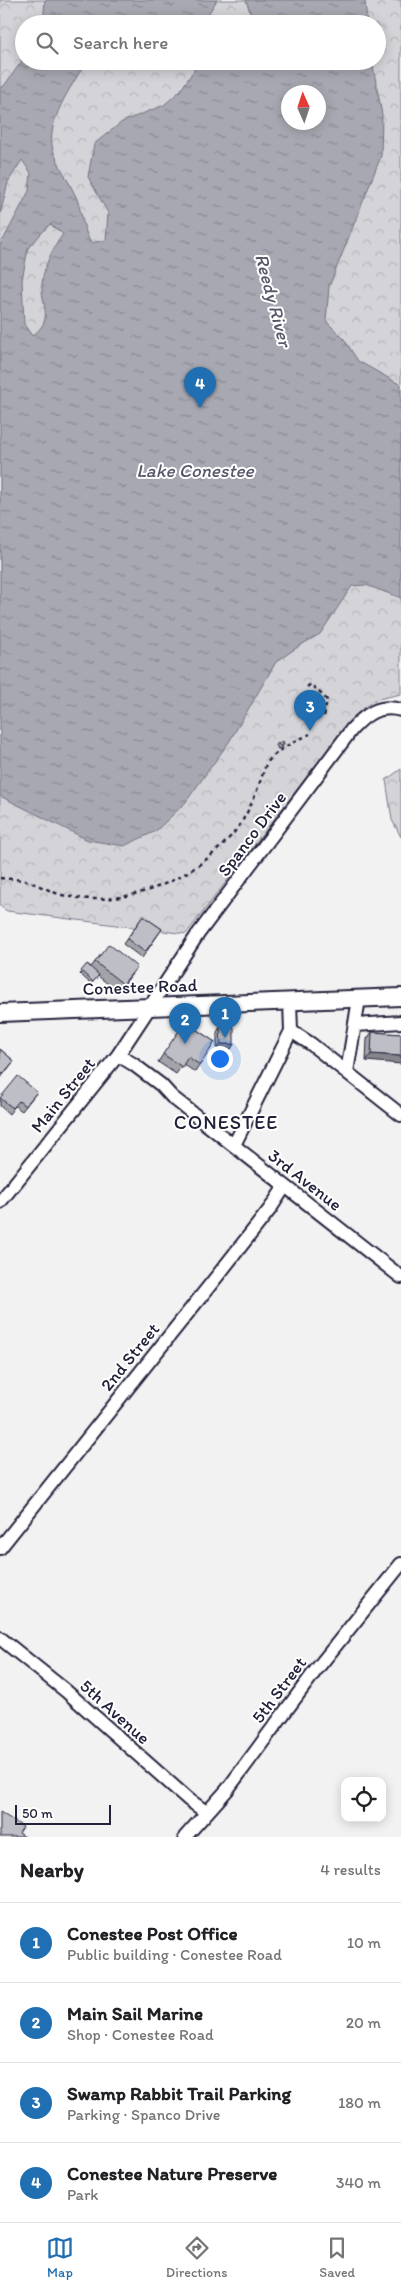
<!DOCTYPE html>
<meta charset="utf-8">
<style>
:root{--surface:#fff;--page:#f6f6f6;--text:#202124;--muted:#757577;--line:#e0e0e0;--accent:#1f6fb2}
body{margin:0;font-family:Itim,sans-serif;background:var(--page);color:var(--text)}
.controls{position:absolute;right:15px;bottom:15px;display:grid;overflow:hidden;border-radius:10px;box-shadow:0 2px 12px #0003}
.controls button{width:45px;height:45px;display:grid;place-items:center;padding:0;border:0;border-bottom:1px solid var(--line);background:var(--surface);color:var(--text);font:25px sans-serif}
.compass{position:absolute;left:281px;top:85px;width:45px;height:45px;border-radius:50%;background:var(--surface);box-shadow:0 2px 12px #0003;rotate:357deg}
.scale{position:absolute;left:15px;bottom:12px;width:96px;box-sizing:border-box;padding-left:5px;border:2px solid #22223b;border-top:0;font-size:14px;line-height:18px;white-space:nowrap;color:#22223b;-webkit-text-stroke:4px #fff;paint-order:stroke}
.you{position:absolute;left:219px;top:1058px;width:18px;height:18px;margin:-12px;border:4px solid #fff;border-radius:50%;background:#1a73e8;box-shadow:0 0 0 8px #1a73e833}
.badge{display:grid;place-items:center;width:32px;height:32px;border-radius:50%;background:var(--accent);color:#fff;font-size:16px;font-weight:700}
.pin{position:absolute;translate:-50% -41px;filter:drop-shadow(0 1px 2px #0008)}
.pin::after{content:'';position:absolute;top:26px;width:18px;height:15px;background:inherit;clip-path:polygon(0 0,100% 0,50% 100%)}
.list{margin:0;padding:0;list-style:none}
h2{display:flex;justify-content:space-between;align-items:center;height:65px;margin:0;padding:0 20px;font-size:21px}
h2 small{font-size:16px;font-weight:400;color:var(--muted)}
.list li{display:grid;grid-template-columns:32px 1fr auto;gap:15px;align-items:center;box-sizing:border-box;height:80px;padding:0 20px;border-top:1px solid var(--line)}
.list b{display:block;font-size:19px;white-space:nowrap}
.list p{margin:0;font-size:16px;white-space:nowrap;color:var(--muted)}
.list em{font-size:16px;font-style:normal;color:var(--muted)}
.icon{flex:none;width:28px;height:28px;fill:none;stroke:currentColor;stroke-width:2;stroke-linecap:round;stroke-linejoin:round}
.map{position:relative;flex:none;width:401px;height:1837px;overflow:hidden}
.search{position:absolute;background:var(--surface);box-shadow:0 2px 12px #0003;left:15px;right:15px;top:15px;height:55px;display:flex;align-items:center;gap:12px;box-sizing:border-box;padding:0 18px;border-radius:28px;color:var(--muted);font-size:19px}
.sheet{height:385px;background:var(--surface)}
nav{display:flex;justify-content:space-around;align-items:center;box-sizing:border-box;height:70px;border-top:1px solid var(--line);background:var(--surface);font-size:14px;color:var(--muted)}
nav a{display:grid;justify-items:center;gap:2px}
nav .on{color:var(--accent)}
.map>svg:first-child{display:block}
</style>
<div class="map">
<svg width="401" height="1837" viewBox="0 0 401 1837">
<defs>
<pattern id="forest-crowns" width="20" height="18" patternUnits="userSpaceOnUse" patternTransform="scale(1.25)"><rect width="20" height="18" fill="#d3d3d8"/><path d="M2 6a3 3 0 1 1 6 0M12 15a3 3 0 1 1 6 0" fill="none" stroke="#b5b5ba"/></pattern>
<pattern id="water-ripples" width="26" height="14" patternUnits="userSpaceOnUse" patternTransform="scale(1.25)"><rect width="26" height="14" fill="#a8a8b2"/><path d="M2 4q2-2 4 0t4 0M15 11q2-2 4 0t4 0" fill="none" stroke="#888892"/></pattern>
</defs>
<rect width="100%" height="100%" fill="#f2f2f3"/>
<filter id="ink" filterUnits="userSpaceOnUse"><feTurbulence type="fractalNoise" baseFrequency=".02" numOctaves="2"/><feDisplacementMap in="SourceGraphic" scale="10" xChannelSelector="R" yChannelSelector="G"/><feConvolveMatrix kernelMatrix="1 2 1 2 8 2 1 2 1" color-interpolation-filters="sRGB"/></filter>
<g filter="url(#ink)">
<path fill="url(#forest-crowns)" stroke="#7a7a8a" fill-rule="evenodd" d="M 0,0 L 401,0 L 401,694 L 374,700 L 353,717 L 186,934 L 7,911 L 0,906 ZM 24,24 L 377,24 L 377,61 L 24,61 ZM 288,92 L 318,92 L 318,122 L 288,122 Z
M 401,769 L 401,837 L 392,820 L 386,780 Z"/>
<path fill="url(#water-ripples)" stroke="#727282" fill-rule="evenodd" d="M 45,0 L 217,0 L 205,19 L 199,24 L 43,24 Z
M 246,0 L 365,0 L 367,24 L 254,24 Z
M 24,58 L 24,61 L 93,61 L 86,62 C 72,85 45,123 53,150 C 59,167 70,183 77,199 C 82,214 83,229 91,243 L 106,240 L 108,213 L 88,177 L 94,144 L 122,122 L 164,105 L 180,91 L 198,64 L 206,61 L 372,61 L 382,115 L 381,156 L 329,287 L 326,321 L 344,339 L 358,361 L 401,385 L 401,598 L 366,585 L 352,586 L 320,634 L 299,646 L 276,662 L 229,742 L 185,803 L 156,831 L 124,846 L 88,840 L 0,796 L 0,246 L 29,191 L 31,173 L 22,160 L 8,182 L 0,215 L 0,88 L 4,86 ZM 318,92 L 318,122 L 288,122 L 288,92 ZM 50,224 L 63,234 C 53,248 43,267 42,284 C 41,307 55,319 32,336 L 24,324 L 22,280 L 28,248 Z"/>
<g fill="none" stroke-linecap="round" stroke-linejoin="round">
<defs>
<path id="minor" d="M 356,1025 L 401,1022
M 291,1031 L 311,1044 L 401,1115
M 118,1055 L 133,1064 L 161,1085 L 172,1097 L 401,1277
M 347,1072 L 359,999
M 234,1145 L 291,1031 L 290,1002
M 0,1202 L 118,1055 L 198,934 L 352,729 C 366,714 379,704 401,710
M 0,1548 L 222,1270 L 270,1209 L 285,1186
M 0,1638 L 66,1691 L 189,1800 L 206,1812
M 185,1837 L 227,1790 L 316,1670 L 401,1564"/>
<path id="major" d="M 0,1013 L 401,997"/>
</defs>
<use href="#minor" stroke="#22223b" stroke-width="16"/>
<use href="#major" stroke="#22223b" stroke-width="20"/>
<path stroke="#22223b" stroke-width="2.5" stroke-dasharray="4 4" stroke-linecap="butt" d="M 307,687 L 311,684 L 327,700 L 324,716
M 0,878 C 9,879 18,879 27,881 C 40,885 52,893 66,896 C 128,909 198,878 236,830 C 250,812 259,786 266,764 C 277,749 294,742 310,734"/>
<use href="#minor" stroke="#fff" stroke-width="12"/>
<use href="#major" stroke="#fff" stroke-width="16"/>
</g>
<path fill="#a3a3aa" stroke="#22223b" d="M 278,743 L 284,744 L 282,747 L 278,749 L 276,745 Z
M 143,916 L 162,929 L 142,958 L 123,944 Z
M 95,962 L 132,974 L 118,992 L 98,976 L 91,984 L 80,974 L 87,964 L 91,967 Z
M 185,1022 L 215,1042 L 195,1072 L 183,1064 L 176,1074 L 158,1062 Z
M 220,1027 L 234,1044 L 231,1049 L 217,1049 L 217,1032 Z
M 372,1032 L 401,1034 L 366,1061 L 367,1039 Z
M 0,1049 L 14,1061 L 0,1079 Z
M 37,1092 L 22,1111 L 15,1106 L 9,1114 L 0,1106 L 0,1098 Z"/>
<path fill="#85858b" stroke="#22223b" d="M 221,1044 L 234,1044 L 231,1049 L 217,1049 Z
M 371,1054 L 401,1056 L 401,1064 L 366,1061 Z"/>
<path fill="#bebec6" stroke="#22223b" d="M 283,741 L 284,744 L 280,746 L 278,743 Z
M 143,916 L 162,929 L 145,952 L 127,939 Z
M 109,944 L 137,967 L 123,984 L 95,962 Z
M 87,964 L 99,975 L 93,982 L 81,971 Z
M 185,1022 L 215,1042 L 200,1065 L 188,1057 L 182,1067 L 163,1054 Z
M 220,1027 L 234,1027 L 234,1044 L 221,1044 Z
M 372,1032 L 401,1034 L 401,1056 L 371,1054 Z
M 0,1049 L 14,1061 L 3,1074 L 0,1072 Z
M 18,1076 L 37,1092 L 25,1106 L 19,1101 L 13,1108 L 0,1098 Z
M 0,1812 L 23,1827 L 19,1833 L 25,1837 L 0,1837 Z"/>
</g>
<g text-anchor="middle" stroke-width="4" stroke-linejoin="round" paint-order="stroke">
<g font-size="18" fill="#22223b" stroke="#fff">
<text transform="translate(252 834) rotate(-53)" y="6">Spanco Drive</text>
<text transform="translate(140 987) rotate(-2)" y="6">Conestee Road</text>
<text transform="translate(63 1095) rotate(-51)" y="6">Main Street</text>
<text transform="translate(305 1180) rotate(38)" y="6">3rd Avenue</text>
<text transform="translate(130 1357) rotate(-51)" y="6">2nd Street</text>
<text transform="translate(279 1690) rotate(-53)" y="6">5th Street</text>
<text transform="translate(115 1712) rotate(42)" y="6">5th Avenue</text>
</g>
<g font-size="19" font-style="italic" fill="#58586b" stroke="#fff">
<text transform="translate(274 300) rotate(75)" y="7">Reedy River</text>
<text x="195" y="477">Lake Conestee</text>
</g>
<g font-size="20" letter-spacing="1" fill="#22223b" stroke="#fff">
<text x="226" y="1129">CONESTEE</text>
</g>
</g>
</svg>
<div class="controls">
<button><svg class="icon" aria-label="locate" viewBox="0 0 24 24"><circle cx="12" cy="12" r="6"/><path d="M12 2v4M12 18v4M2 12h4M18 12h4"/></svg></button>
</div>
<svg class="compass" viewBox="-18 -18 36 36"><path d="M0-13l5 13h-10z" fill="#e53935"/><path d="M0 13l5-13h-10z" fill="#757577"/></svg>
<div class="scale">50 m</div>
<div class="you"></div>
<div class="pin badge" style="left:225px;top:1038px">1</div>
<div class="pin badge" style="left:185px;top:1044px">2</div>
<div class="pin badge" style="left:310px;top:731px">3</div>
<div class="pin badge" style="left:200px;top:408px">4</div>
<div class="search"><svg class="icon" aria-label="search" viewBox="0 0 24 24"><circle cx="10" cy="10" r="6"/><path d="M15 15l6 6"/></svg>Search here</div>
</div>
<section class="sheet">
<h2>Nearby<small>4 results</small></h2>
<ul class="list">
<li><span class="badge">1</span><div><b>Conestee Post Office</b><p>Public building · Conestee Road</p></div><em>10 m</em></li>
<li><span class="badge">2</span><div><b>Main Sail Marine</b><p>Shop · Conestee Road</p></div><em>20 m</em></li>
<li><span class="badge">3</span><div><b>Swamp Rabbit Trail Parking</b><p>Parking · Spanco Drive</p></div><em>180 m</em></li>
<li><span class="badge">4</span><div><b>Conestee Nature Preserve</b><p>Park</p></div><em>340 m</em></li>
</ul>
</section>
<nav>
<a class="on"><svg class="icon" aria-label="map" viewBox="0 0 24 24"><path d="M3 6l6-2 6 2 6-2v14l-6 2-6-2-6 2zM9 4v14M15 6v14"/></svg>Map</a>
<a><svg class="icon" aria-label="directions" viewBox="0 0 24 24"><path d="M12 3l9 9-9 9-9-9zM9 14v-3h6M13 9l2 2-2 2"/></svg>Directions</a>
<a><svg class="icon" aria-label="saved" viewBox="0 0 24 24"><path d="M7 4h10v16l-5-4-5 4z"/></svg>Saved</a>
</nav>
